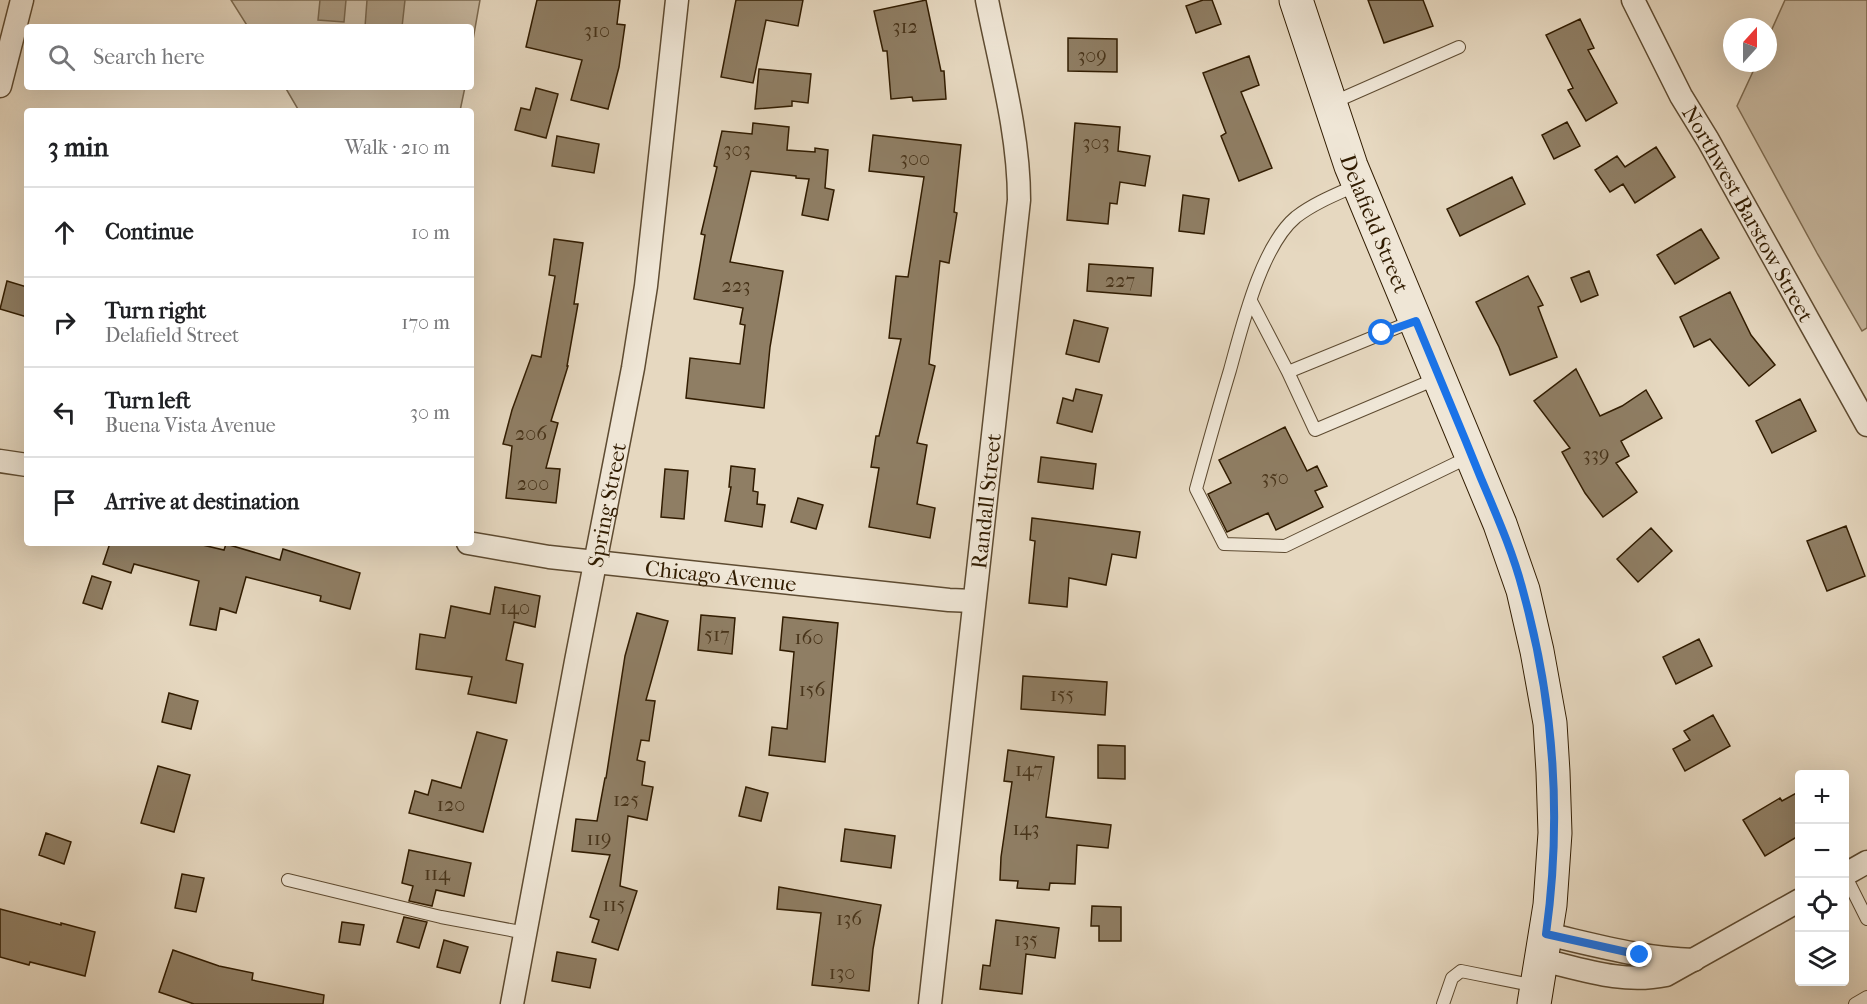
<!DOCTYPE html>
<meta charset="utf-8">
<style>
:root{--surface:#fff;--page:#f6f6f6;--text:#202124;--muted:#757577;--line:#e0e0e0}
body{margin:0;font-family:"IM FELL French Canon",serif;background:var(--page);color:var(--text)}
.controls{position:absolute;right:18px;bottom:18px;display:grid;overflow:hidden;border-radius:6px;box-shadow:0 6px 24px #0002}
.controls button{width:54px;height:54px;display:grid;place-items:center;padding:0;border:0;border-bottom:2px solid var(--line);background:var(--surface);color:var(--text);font:30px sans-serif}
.compass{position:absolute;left:1723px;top:18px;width:54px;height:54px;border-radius:50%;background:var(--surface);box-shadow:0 6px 24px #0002;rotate:21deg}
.stop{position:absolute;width:18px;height:18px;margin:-14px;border:4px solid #1a73e8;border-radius:50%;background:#fff}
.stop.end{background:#1a73e8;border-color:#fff;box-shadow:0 2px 6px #0008}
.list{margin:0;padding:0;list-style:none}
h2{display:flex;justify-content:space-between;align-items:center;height:78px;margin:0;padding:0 24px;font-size:26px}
h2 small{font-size:20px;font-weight:400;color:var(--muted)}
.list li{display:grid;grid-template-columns:39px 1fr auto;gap:18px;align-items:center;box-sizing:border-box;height:90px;padding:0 24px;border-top:2px solid var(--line)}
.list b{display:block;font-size:22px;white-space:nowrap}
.list p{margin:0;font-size:20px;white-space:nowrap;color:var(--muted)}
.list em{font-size:20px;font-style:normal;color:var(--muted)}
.icon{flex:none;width:33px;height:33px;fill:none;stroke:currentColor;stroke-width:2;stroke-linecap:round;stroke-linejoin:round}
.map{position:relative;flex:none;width:1867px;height:1004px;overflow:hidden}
.search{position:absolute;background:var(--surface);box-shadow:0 6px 24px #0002;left:24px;top:24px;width:450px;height:66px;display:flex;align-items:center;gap:15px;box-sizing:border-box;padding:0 21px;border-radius:6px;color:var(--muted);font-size:22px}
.panel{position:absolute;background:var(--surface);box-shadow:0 6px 24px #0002;left:24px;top:108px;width:450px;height:438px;border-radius:6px}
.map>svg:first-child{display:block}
</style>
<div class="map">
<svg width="1867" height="1004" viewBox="0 0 1867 1004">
<rect width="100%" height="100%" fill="#e6d8c0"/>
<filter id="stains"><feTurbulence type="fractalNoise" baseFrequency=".00333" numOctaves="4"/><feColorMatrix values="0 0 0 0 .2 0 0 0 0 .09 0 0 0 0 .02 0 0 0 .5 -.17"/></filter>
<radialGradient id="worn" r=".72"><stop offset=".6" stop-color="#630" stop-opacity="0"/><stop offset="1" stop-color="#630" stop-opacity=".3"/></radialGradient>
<path fill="#c7b8a0" stroke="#7c6a50" stroke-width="1.5" d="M 231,0 L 480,0 L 471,51 L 471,27 L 248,27 Z
M 1785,0 L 1867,0 L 1867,328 L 1862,331 L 1817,253 L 1737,106 L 1757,63 L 1768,63 L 1768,38 Z
M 285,87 L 465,87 L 460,111 L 299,111 Z"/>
<path fill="#a8987f" stroke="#78664d" stroke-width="1.5" d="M 320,0 L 346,0 L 344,22 L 318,20 Z
M 367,0 L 405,0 L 402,27 L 365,27 Z"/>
<path fill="#8f7e64" stroke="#311c01" stroke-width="1.5" d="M 537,0 L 620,0 L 617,24 L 625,25 L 619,67 L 608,109 L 571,100 L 582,60 L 526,47 Z
M 736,0 L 803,0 L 798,26 L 766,20 L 753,83 L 721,77 Z
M 926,0 L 941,71 L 944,71 L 946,99 L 913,101 L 912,97 L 891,99 L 887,51 L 883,51 L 874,11 Z
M 1203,0 L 1212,0 L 1221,24 L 1196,33 L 1186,6 Z
M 1368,0 L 1423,0 L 1433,26 L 1384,43 Z
M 1580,19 L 1594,48 L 1588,50 L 1617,103 L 1586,121 L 1568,90 L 1573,88 L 1546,35 Z
M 1068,38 L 1117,39 L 1117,72 L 1068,71 Z
M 1249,56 L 1259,85 L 1241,92 L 1272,168 L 1239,181 L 1221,136 L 1226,133 L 1203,73 Z
M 759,69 L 811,74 L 808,103 L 792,101 L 792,106 L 755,109 Z
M 536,88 L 558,94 L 546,138 L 515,130 L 521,108 L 530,110 Z
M 1567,122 L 1580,146 L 1554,159 L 1542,135 Z
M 753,123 L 789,127 L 787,150 L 815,152 L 815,148 L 828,150 L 825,188 L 834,190 L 828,220 L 802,215 L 809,179 L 796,178 L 796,176 L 751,171 L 730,262 L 783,271 L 770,347 L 764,408 L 686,398 L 690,358 L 740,364 L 745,325 L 740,324 L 743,308 L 694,299 L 705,235 L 701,234 L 717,167 L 714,166 L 722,131 L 752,134 Z
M 1075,123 L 1120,127 L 1118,151 L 1150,156 L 1145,186 L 1120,182 L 1117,204 L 1110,203 L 1108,224 L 1067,220 Z
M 873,135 L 961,145 L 954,212 L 957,213 L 949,263 L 940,261 L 929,364 L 935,366 L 917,443 L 927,445 L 917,504 L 935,508 L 930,538 L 869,527 L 879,468 L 871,467 L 876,436 L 879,436 L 901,339 L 889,338 L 896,276 L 908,277 L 924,177 L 869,171 Z
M 557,136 L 599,144 L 594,173 L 552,166 Z
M 1656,147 L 1675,177 L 1635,203 L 1623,184 L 1610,192 L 1595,170 L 1617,156 L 1625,167 Z
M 1512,177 L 1525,204 L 1460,236 L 1447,209 Z
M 1183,195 L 1209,199 L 1204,234 L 1179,231 Z
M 1701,229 L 1719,258 L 1675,284 L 1657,255 Z
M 554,239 L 583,243 L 574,304 L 578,304 L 567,366 L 568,366 L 551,421 L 558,423 L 546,468 L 560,469 L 556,503 L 506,498 L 512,446 L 503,444 L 512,410 L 532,355 L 541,357 L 555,276 L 549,275 Z
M 1089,264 L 1153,268 L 1151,296 L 1087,291 Z
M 1589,271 L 1598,295 L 1581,302 L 1571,278 Z
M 1528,276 L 1543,305 L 1538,307 L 1557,357 L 1510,375 L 1499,347 L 1476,302 Z
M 7,281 L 27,287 L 27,317 L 0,309 Z
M 1730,292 L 1751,335 L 1775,365 L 1749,386 L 1710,339 L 1694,347 L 1680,317 Z
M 1074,320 L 1108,328 L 1099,362 L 1066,354 Z
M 1576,369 L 1600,416 L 1622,406 L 1646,390 L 1662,418 L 1621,441 L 1629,456 L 1616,463 L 1637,492 L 1603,517 L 1585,493 L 1562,452 L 1570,448 L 1534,401 Z
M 1076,389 L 1102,395 L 1092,432 L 1057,423 L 1063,398 L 1073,401 Z
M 1800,399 L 1816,431 L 1772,453 L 1756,421 Z
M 1285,427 L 1307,471 L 1317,466 L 1327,486 L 1315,491 L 1323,507 L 1276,530 L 1268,513 L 1227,532 L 1208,494 L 1231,483 L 1219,460 Z
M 1041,457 L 1096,464 L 1093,489 L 1038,482 Z
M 731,466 L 755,469 L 753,491 L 758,492 L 757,504 L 765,505 L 762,527 L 725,521 L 731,487 L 729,487 Z
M 665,469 L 688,471 L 684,519 L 661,517 Z
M 798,498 L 823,505 L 816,529 L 791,522 Z
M 1032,518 L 1140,532 L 1136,558 L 1112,554 L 1106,585 L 1069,578 L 1067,607 L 1029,603 L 1035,541 L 1030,540 Z
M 1846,526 L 1865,576 L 1827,591 L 1807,541 Z
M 1651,528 L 1672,551 L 1638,582 L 1617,559 Z
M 110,543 L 194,543 L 224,550 L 226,544 L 280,560 L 283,549 L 360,573 L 350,609 L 320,601 L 321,596 L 246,577 L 236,613 L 220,608 L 216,630 L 190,625 L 199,581 L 134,564 L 131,573 L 103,564 Z
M 92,576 L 111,582 L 102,609 L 83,603 Z
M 495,587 L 540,596 L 535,627 L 514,622 L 506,660 L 523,664 L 516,703 L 468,694 L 472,677 L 416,669 L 420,634 L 445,638 L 451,606 L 490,614 Z
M 637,613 L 668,621 L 646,700 L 655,701 L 649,741 L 641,740 L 637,760 L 645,762 L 642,785 L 653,787 L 647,820 L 628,816 L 620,886 L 637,891 L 618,950 L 592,942 L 599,920 L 590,917 L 610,855 L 572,851 L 576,819 L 597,821 L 605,778 L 606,778 L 625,656 Z
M 701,615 L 735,618 L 732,654 L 698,650 Z
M 783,617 L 838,623 L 825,762 L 769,755 L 772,727 L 787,729 L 794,652 L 780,650 Z
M 1699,639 L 1712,666 L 1676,684 L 1663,657 Z
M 1023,676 L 1107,682 L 1105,715 L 1021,709 Z
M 169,693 L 198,701 L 191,729 L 162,722 Z
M 1713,715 L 1730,746 L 1685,771 L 1673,749 L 1690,740 L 1684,731 Z
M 477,732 L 507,740 L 483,832 L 409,813 L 415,791 L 428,795 L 432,780 L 461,788 Z
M 1098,745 L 1125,746 L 1125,779 L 1098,778 Z
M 1008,750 L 1054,757 L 1046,817 L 1111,825 L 1108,848 L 1077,845 L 1075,884 L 1050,883 L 1049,890 L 1017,888 L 1018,881 L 1000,880 L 1001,857 L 1012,782 L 1004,781 Z
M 158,766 L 190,775 L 174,832 L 141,823 Z
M 746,787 L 768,793 L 761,821 L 739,816 Z
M 1800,791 L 1800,835 L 1765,856 L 1743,820 L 1780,798 L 1782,801 Z
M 845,829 L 895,836 L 891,868 L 841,861 Z
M 46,833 L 71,842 L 64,864 L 39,855 Z
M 409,850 L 471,863 L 464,896 L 436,890 L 432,906 L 409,901 L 413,886 L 402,883 Z
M 182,874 L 204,878 L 196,912 L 175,908 Z
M 779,887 L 881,905 L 873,949 L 869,991 L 812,985 L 821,913 L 777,909 Z
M 1092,906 L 1121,907 L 1121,941 L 1099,941 L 1099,926 L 1091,926 Z
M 0,909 L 61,925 L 61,923 L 95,932 L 85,976 L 30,962 L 29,965 L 0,957 Z
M 404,917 L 427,922 L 419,948 L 397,942 Z
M 996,920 L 1059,928 L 1055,958 L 1026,954 L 1022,994 L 980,989 L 983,965 L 990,966 Z
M 342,922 L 364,925 L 360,945 L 339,942 Z
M 444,940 L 468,947 L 460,973 L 437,967 Z
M 173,950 L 219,966 L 253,973 L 252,980 L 324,995 L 323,1004 L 194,1004 L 159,992 Z
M 557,952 L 596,959 L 590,988 L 552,981 Z"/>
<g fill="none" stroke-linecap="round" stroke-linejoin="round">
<defs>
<path id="lane" d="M 1332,103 L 1459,47
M 1357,185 C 1337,194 1314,203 1296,217 C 1261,246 1242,327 1230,370 C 1218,410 1207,449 1196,489 L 1224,544 L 1285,546 L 1471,456
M 1251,301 L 1288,372
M 1413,321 L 1288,372 L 1315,430 L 1438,378
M 1845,875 L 1867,919
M 288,880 L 441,917 L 526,933
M 1443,1004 L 1452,978 L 1461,971 L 1536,986
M 1855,1004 L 1867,997"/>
<g id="street">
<path id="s1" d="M 1633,0 L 1681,96 L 1708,140 L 1867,425"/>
<path d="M 0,86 L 22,0"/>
<path d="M 0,461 L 27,465"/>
<path id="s2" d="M 468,543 L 549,557 L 949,600 L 974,601"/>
<path d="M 1844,875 L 1867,862"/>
<path d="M 1546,934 C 1595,945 1644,959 1694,960"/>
<path d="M 1542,960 C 1584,970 1623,984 1666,975 L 1800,900"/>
<path id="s3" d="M 512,1004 L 576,661 L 633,368 L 646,286 L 677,0"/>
<path id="s4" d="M 930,1004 L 1019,200 C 1019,133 1000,66 987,0"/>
</g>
<g id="secondary">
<path id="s5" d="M 1296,0 L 1351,166 L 1500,524 L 1523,590 L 1537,651 L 1550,723 L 1553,772 L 1555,833 L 1550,905 L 1534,1004"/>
</g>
</defs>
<use href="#lane" stroke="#5e4b31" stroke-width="14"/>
<use href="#street" stroke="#5e4b31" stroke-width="25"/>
<use href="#secondary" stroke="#311c01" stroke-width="35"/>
<use href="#lane" stroke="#efe6d6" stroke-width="12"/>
<use href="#street" stroke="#efe6d6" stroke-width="22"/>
<use href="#secondary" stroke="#efe6d6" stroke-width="33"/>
</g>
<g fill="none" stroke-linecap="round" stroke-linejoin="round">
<path stroke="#1a73e8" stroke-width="8" d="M 1382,333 L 1416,321 C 1437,372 1459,424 1480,476 C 1496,514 1513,552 1523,591 C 1554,703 1562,819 1546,934 L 1640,955"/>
</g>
<g text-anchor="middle" stroke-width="4.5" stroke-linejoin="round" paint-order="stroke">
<g font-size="20" fill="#48341a">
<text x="905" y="33">312</text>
<text x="597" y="37">310</text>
<text x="1092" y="62">309</text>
<text x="1096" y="149">303</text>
<text x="737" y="156">303</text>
<text x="915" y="165">300</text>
<text x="1120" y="287">227</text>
<text x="736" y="292">223</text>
<text x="531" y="440">206</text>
<text x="1596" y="461">339</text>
<text x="1275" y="484">350</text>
<text x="533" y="490">200</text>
<text x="515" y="614">140</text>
<text x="717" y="641">517</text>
<text x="809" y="644">160</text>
<text x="812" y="696">156</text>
<text x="1062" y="701">155</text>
<text x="1029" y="776">147</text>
<text x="626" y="806">125</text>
<text x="451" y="811">120</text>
<text x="1026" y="835">143</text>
<text x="599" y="845">119</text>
<text x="437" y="880">114</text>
<text x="614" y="911">115</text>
<text x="849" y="925">136</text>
<text x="1026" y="946">135</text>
<text x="842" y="979">130</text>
</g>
<g font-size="22" fill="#311c01" stroke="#efe6d6">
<text dy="8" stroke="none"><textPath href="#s1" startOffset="243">Northwest Barstow Street</textPath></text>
<text dy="8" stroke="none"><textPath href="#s5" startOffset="237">Delafield Street</textPath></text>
<text dy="8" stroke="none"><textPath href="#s4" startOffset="506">Randall Street</textPath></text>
<text dy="8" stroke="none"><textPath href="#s3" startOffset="508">Spring Street</textPath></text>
<text dy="8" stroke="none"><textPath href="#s2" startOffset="255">Chicago Avenue</textPath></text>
</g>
</g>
<rect width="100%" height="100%" filter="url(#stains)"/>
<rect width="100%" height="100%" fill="url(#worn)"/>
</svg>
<div class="controls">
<button>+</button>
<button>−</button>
<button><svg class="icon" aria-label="locate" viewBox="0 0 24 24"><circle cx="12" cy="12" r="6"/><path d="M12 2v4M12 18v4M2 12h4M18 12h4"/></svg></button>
<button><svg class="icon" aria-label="layers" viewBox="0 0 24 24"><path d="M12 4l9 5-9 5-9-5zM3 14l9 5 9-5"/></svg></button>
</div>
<svg class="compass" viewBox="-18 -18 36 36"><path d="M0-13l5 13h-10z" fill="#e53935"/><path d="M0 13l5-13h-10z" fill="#757577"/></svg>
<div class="stop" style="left:1382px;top:333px"></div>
<div class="stop end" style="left:1640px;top:955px"></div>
<div class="search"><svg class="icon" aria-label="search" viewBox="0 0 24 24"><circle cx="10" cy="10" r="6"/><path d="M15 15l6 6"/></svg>Search here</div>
<section class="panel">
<h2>3 min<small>Walk · 210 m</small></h2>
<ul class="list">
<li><svg class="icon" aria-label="ahead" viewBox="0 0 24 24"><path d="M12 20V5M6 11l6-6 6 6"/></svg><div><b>Continue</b></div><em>10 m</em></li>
<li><svg class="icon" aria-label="right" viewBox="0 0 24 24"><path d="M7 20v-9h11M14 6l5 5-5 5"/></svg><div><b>Turn right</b><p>Delafield Street</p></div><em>170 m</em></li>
<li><svg class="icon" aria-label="left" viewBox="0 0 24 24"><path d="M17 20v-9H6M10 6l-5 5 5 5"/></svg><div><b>Turn left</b><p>Buena Vista Avenue</p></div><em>30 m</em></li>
<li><svg class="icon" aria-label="arrive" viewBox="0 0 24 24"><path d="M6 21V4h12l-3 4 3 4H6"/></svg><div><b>Arrive at destination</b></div></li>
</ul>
</section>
</div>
